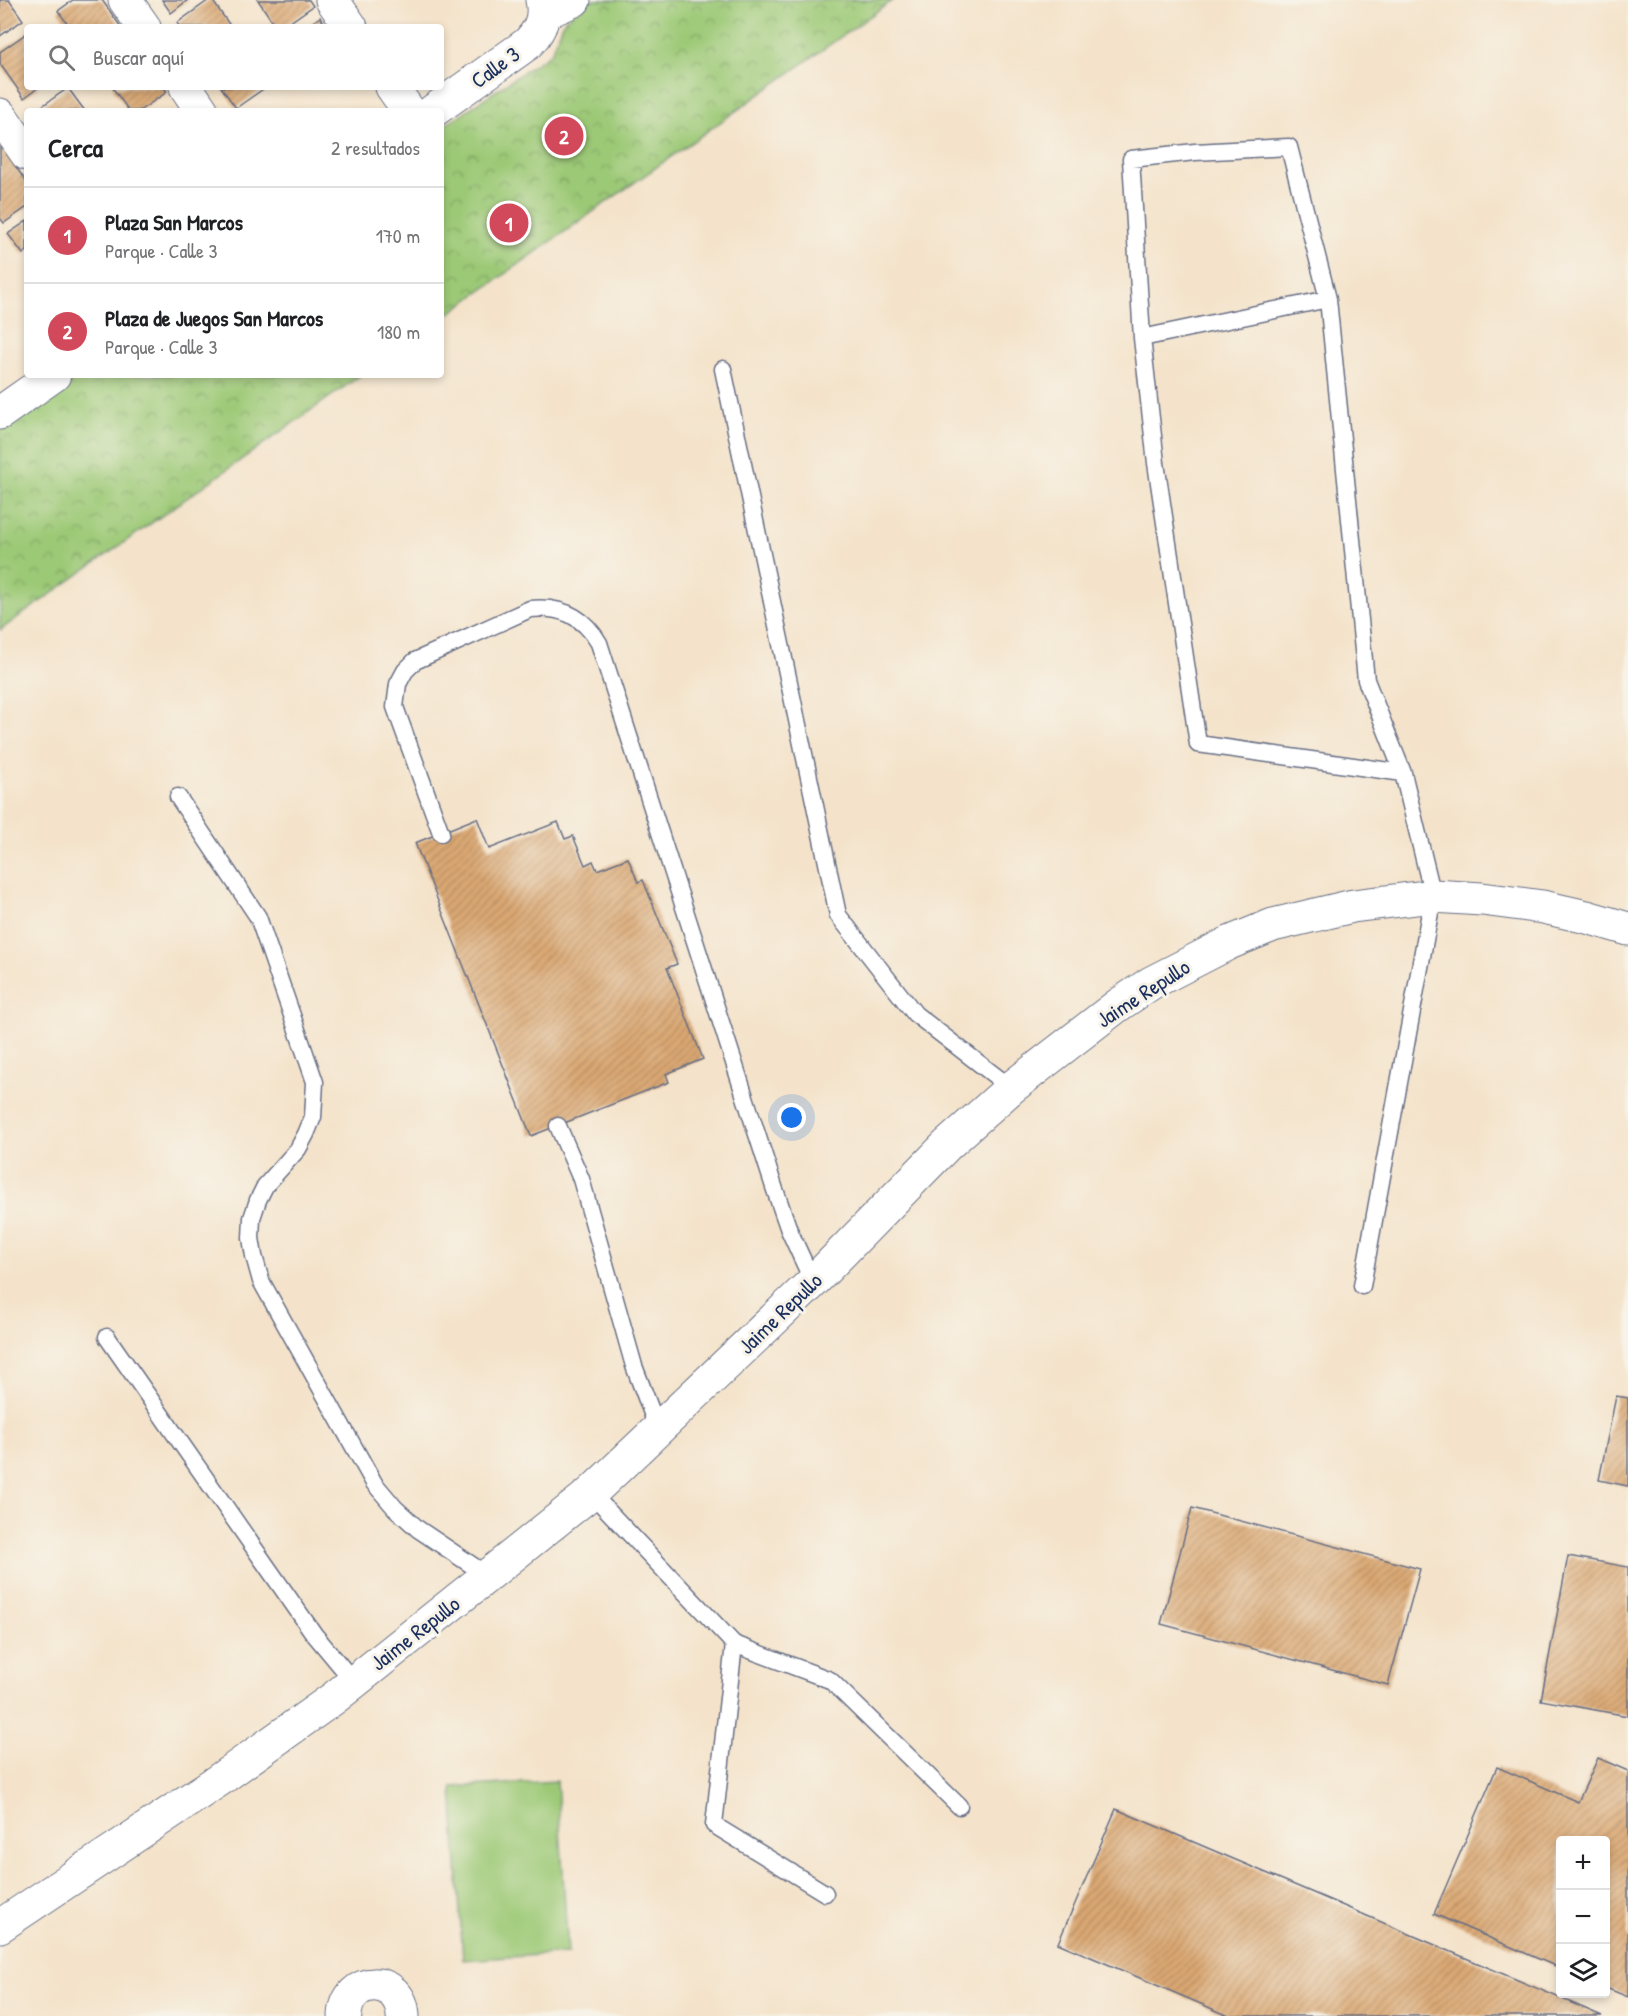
<!DOCTYPE html>
<html lang="es">
<meta charset="utf-8">
<style>
:root{--surface:#fff;--page:#f2f2f2;--text:#202124;--muted:#757577;--line:#e0e0e0;--accent:#d1495b}
body{margin:0;font-family:"Patrick Hand",sans-serif;background:var(--page);color:var(--text)}
.controls{position:absolute;right:18px;bottom:18px;display:grid;overflow:hidden;border-radius:6px;box-shadow:0 3px 9px #0003}
.controls button{width:54px;height:54px;display:grid;place-items:center;padding:0;border:0;border-bottom:2px solid var(--line);background:var(--surface);color:var(--text);font:30px sans-serif}
.you{position:absolute;left:792px;top:1118px;width:21px;height:21px;margin:-15px;border:4px solid #fff;border-radius:50%;background:#1a73e8;box-shadow:0 0 0 9px #1a73e833}
.badge{display:grid;place-items:center;width:39px;height:39px;border-radius:50%;background:var(--accent);color:#fff;font-size:20px;font-weight:700}
.pin{position:absolute;translate:-50% -50%;border:3px solid #fff;box-shadow:0 2px 6px #0006}
.list{margin:0;padding:0;list-style:none}
h2{display:flex;justify-content:space-between;align-items:center;height:78px;margin:0;padding:0 24px;font-size:26px}
h2 small{font-size:20px;font-weight:400;color:var(--muted)}
.list li{display:grid;grid-template-columns:39px 1fr auto;gap:18px;align-items:center;box-sizing:border-box;height:96px;padding:0 24px;border-top:2px solid var(--line)}
.list b{display:block;font-size:22px;white-space:nowrap}
.list p{margin:0;font-size:20px;white-space:nowrap;color:var(--muted)}
.list em{font-size:20px;font-style:normal;color:var(--muted)}
.icon{flex:none;width:33px;height:33px;fill:none;stroke:currentColor;stroke-width:2;stroke-linecap:round;stroke-linejoin:round}
.map{position:relative;flex:none;width:1628px;height:2016px;overflow:hidden}
.search{position:absolute;background:var(--surface);box-shadow:0 3px 9px #0003;left:24px;top:24px;width:420px;height:66px;display:flex;align-items:center;gap:15px;box-sizing:border-box;padding:0 21px;border-radius:6px;color:var(--muted);font-size:22px}
.panel{position:absolute;background:var(--surface);box-shadow:0 3px 9px #0003;left:24px;top:108px;width:420px;height:270px;border-radius:6px}
.map>svg:first-child{display:block}
</style>
<div class="map">
<svg width="1628" height="2016" viewBox="0 0 1628 2016">
<defs>
<pattern id="park-crowns" width="20" height="18" patternUnits="userSpaceOnUse" patternTransform="scale(1.5)"><rect width="20" height="18" fill="#9cc976"/><path d="M2 6a3 3 0 1 1 6 0M12 15a3 3 0 1 1 6 0" fill="none" stroke="#7ea464"/></pattern>
<pattern id="building-hatch" width="6" height="6" patternUnits="userSpaceOnUse" patternTransform="scale(1.5)"><rect width="6" height="6" fill="#dba872"/><path d="M-1 1l2-2M0 6l6-6M5 7l2-2" fill="none" stroke="#b18961"/></pattern>
</defs>
<rect width="100%" height="100%" fill="#f7f3e8"/>
<filter id="ink" filterUnits="userSpaceOnUse"><feTurbulence type="fractalNoise" baseFrequency=".0167" numOctaves="2"/><feDisplacementMap in="SourceGraphic" scale="12" xChannelSelector="R" yChannelSelector="G"/><feConvolveMatrix kernelMatrix="1 2 1 2 8 2 1 2 1" color-interpolation-filters="sRGB"/></filter>
<filter id="wash" filterUnits="userSpaceOnUse"><feTurbulence type="fractalNoise" baseFrequency=".008" numOctaves="4" result="noise"/><feDisplacementMap in="SourceGraphic" scale="24" xChannelSelector="R" yChannelSelector="G"/><feGaussianBlur stdDeviation="1.35" result="paint"/><feColorMatrix in="noise" values="0 0 0 0 0 0 0 0 0 0 0 0 0 0 0 0 0 1.4 0 .05"/><feComposite in="paint" operator="in"/></filter>
<g filter="url(#wash)">
<rect width="100%" height="100%" fill="#f4e3ca"/>
<path fill="url(#park-crowns)" stroke="#5c7c6a" stroke-width="1.5" d="M 592,0 L 893,0 L 441,319 L 441,128 L 551,53 L 565,19 Z
M 79,375 L 361,375 L 0,630 L 0,429 Z"/>
<path fill="#9cc976" stroke="#5c7c6a" stroke-width="1.5" d="M 557,1781 L 568,1953 L 463,1960 L 452,1787 Z"/>
<g id="blocks">
<path fill="url(#building-hatch)" d="M 0,0 L 9,0 L 23,20 L 0,36 Z
M 73,0 L 102,0 L 121,27 L 70,27 L 58,11 Z
M 162,0 L 188,0 L 171,13 Z
M 209,0 L 212,0 L 231,27 L 180,27 L 177,23 Z
M 258,0 L 309,0 L 313,6 L 283,27 L 276,27 Z
M 320,17 L 327,27 L 306,27 Z
M 27,33 L 27,87 L 39,87 L 24,98 L 0,64 L 0,52 Z
M 112,87 L 164,87 L 167,92 L 139,111 L 129,111 Z
M 221,87 L 266,87 L 236,108 Z
M 68,88 L 85,111 L 35,111 Z
M 2,147 L 27,183 L 27,207 L 4,223 L 0,218 L 0,148 Z
M 27,221 L 27,251 L 23,254 L 8,234 Z
M 477,818 L 489,849 L 558,822 L 565,839 L 573,836 L 585,865 L 593,861 L 597,870 L 628,858 L 638,882 L 643,880 L 677,964 L 667,968 L 703,1059 L 666,1074 L 669,1082 L 531,1136 L 415,843 Z
M 1616,1396 L 1628,1398 L 1628,1486 L 1599,1480 Z
M 1192,1508 L 1420,1569 L 1388,1685 L 1161,1624 Z
M 1568,1556 L 1628,1567 L 1628,1716 L 1541,1700 Z
M 1598,1758 L 1628,1771 L 1628,1997 L 1606,1988 L 1606,1840 L 1560,1840 L 1560,1968 L 1434,1914 L 1497,1767 L 1578,1802 Z
M 1116,1809 L 1602,2016 L 1229,2016 L 1058,1943 Z"/>
</g>
</g>
<g filter="url(#ink)">
<use href="#blocks" fill-opacity="0" stroke="#676e84" stroke-width="1.5"/>
<g fill="none" stroke-linecap="round" stroke-linejoin="round">
<defs>
<path id="service" d="M 1289,147 L 1328,299 L 1366,680 L 1403,773 L 1198,744 L 1156,463 L 1142,338 L 1131,159 L 1195,152 Z
M 1142,338 L 1328,299
M 723,369 L 838,915 L 915,1014 L 1011,1088
M 178,797 L 258,917 L 315,1082 L 313,1117 L 306,1134 L 298,1149 L 265,1186 L 258,1200 L 252,1218 L 251,1238 L 254,1256 L 261,1281 L 374,1483 L 395,1508 L 418,1529 L 488,1576
M 441,833 L 395,707 L 398,684 L 405,671 L 415,661 L 530,609 C 560,606 583,615 599,643 L 774,1187 L 789,1230 L 813,1282
M 558,1126 L 581,1179 L 634,1366 L 658,1429
M 1362,1286 L 1433,896 L 1403,773
M 107,1337 L 314,1634 L 354,1682
M 591,1493 L 734,1644 L 830,1680 L 959,1806
M 734,1644 L 714,1825 L 825,1893"/>
<path id="minor" d="M 125,0 L 144,27
M 332,0 L 351,27
M 544,13 L 574,0
M 186,87 L 202,111
M 392,87 L 409,111
M 433,111 L 527,44 C 540,31 546,18 542,0
M 0,115 L 27,154
M 0,413 L 54,375
M 0,1926 L 219,1780 L 334,1698 L 591,1493 L 813,1282 L 947,1145 L 1011,1088 L 1117,1006 L 1151,983 L 1229,943 L 1273,925 L 1353,906 L 1433,896 L 1482,899 L 1543,907 L 1587,917 L 1628,929
M 345,2016 C 347,1975 401,1974 403,2016"/>
</defs>
<use href="#service" stroke="#676e84" stroke-width="19"/>
<use href="#minor" stroke="#676e84" stroke-width="35"/>
<use href="#service" stroke="#fff" stroke-width="16"/>
<use href="#minor" stroke="#fff" stroke-width="33"/>
</g>
</g>
<g text-anchor="middle" stroke-width="6" stroke-linejoin="round" paint-order="stroke">
<g font-size="22" fill="#1b2f5e" stroke="#f7f3e8">
<text transform="translate(495 67) rotate(-36)" y="8">Calle 3</text>
<text transform="translate(1143 993) rotate(-33)" y="8">Jaime Repullo</text>
<text transform="translate(780 1313) rotate(-44)" y="8">Jaime Repullo</text>
<text transform="translate(415 1633) rotate(-38)" y="8">Jaime Repullo</text>
</g>
</g>
</svg>
<div class="controls">
<button>+</button>
<button>−</button>
<button><svg class="icon" aria-label="layers" viewBox="0 0 24 24"><path d="M12 4l9 5-9 5-9-5zM3 14l9 5 9-5"/></svg></button>
</div>
<div class="you"></div>
<div class="pin badge" style="left:509px;top:223px">1</div>
<div class="pin badge" style="left:564px;top:136px">2</div>
<div class="search"><svg class="icon" aria-label="search" viewBox="0 0 24 24"><circle cx="10" cy="10" r="6"/><path d="M15 15l6 6"/></svg>Buscar aquí</div>
<section class="panel">
<h2>Cerca<small>2 resultados</small></h2>
<ul class="list">
<li><span class="badge">1</span><div><b>Plaza San Marcos</b><p>Parque · Calle 3</p></div><em>170 m</em></li>
<li><span class="badge">2</span><div><b>Plaza de Juegos San Marcos</b><p>Parque · Calle 3</p></div><em>180 m</em></li>
</ul>
</section>
</div>
